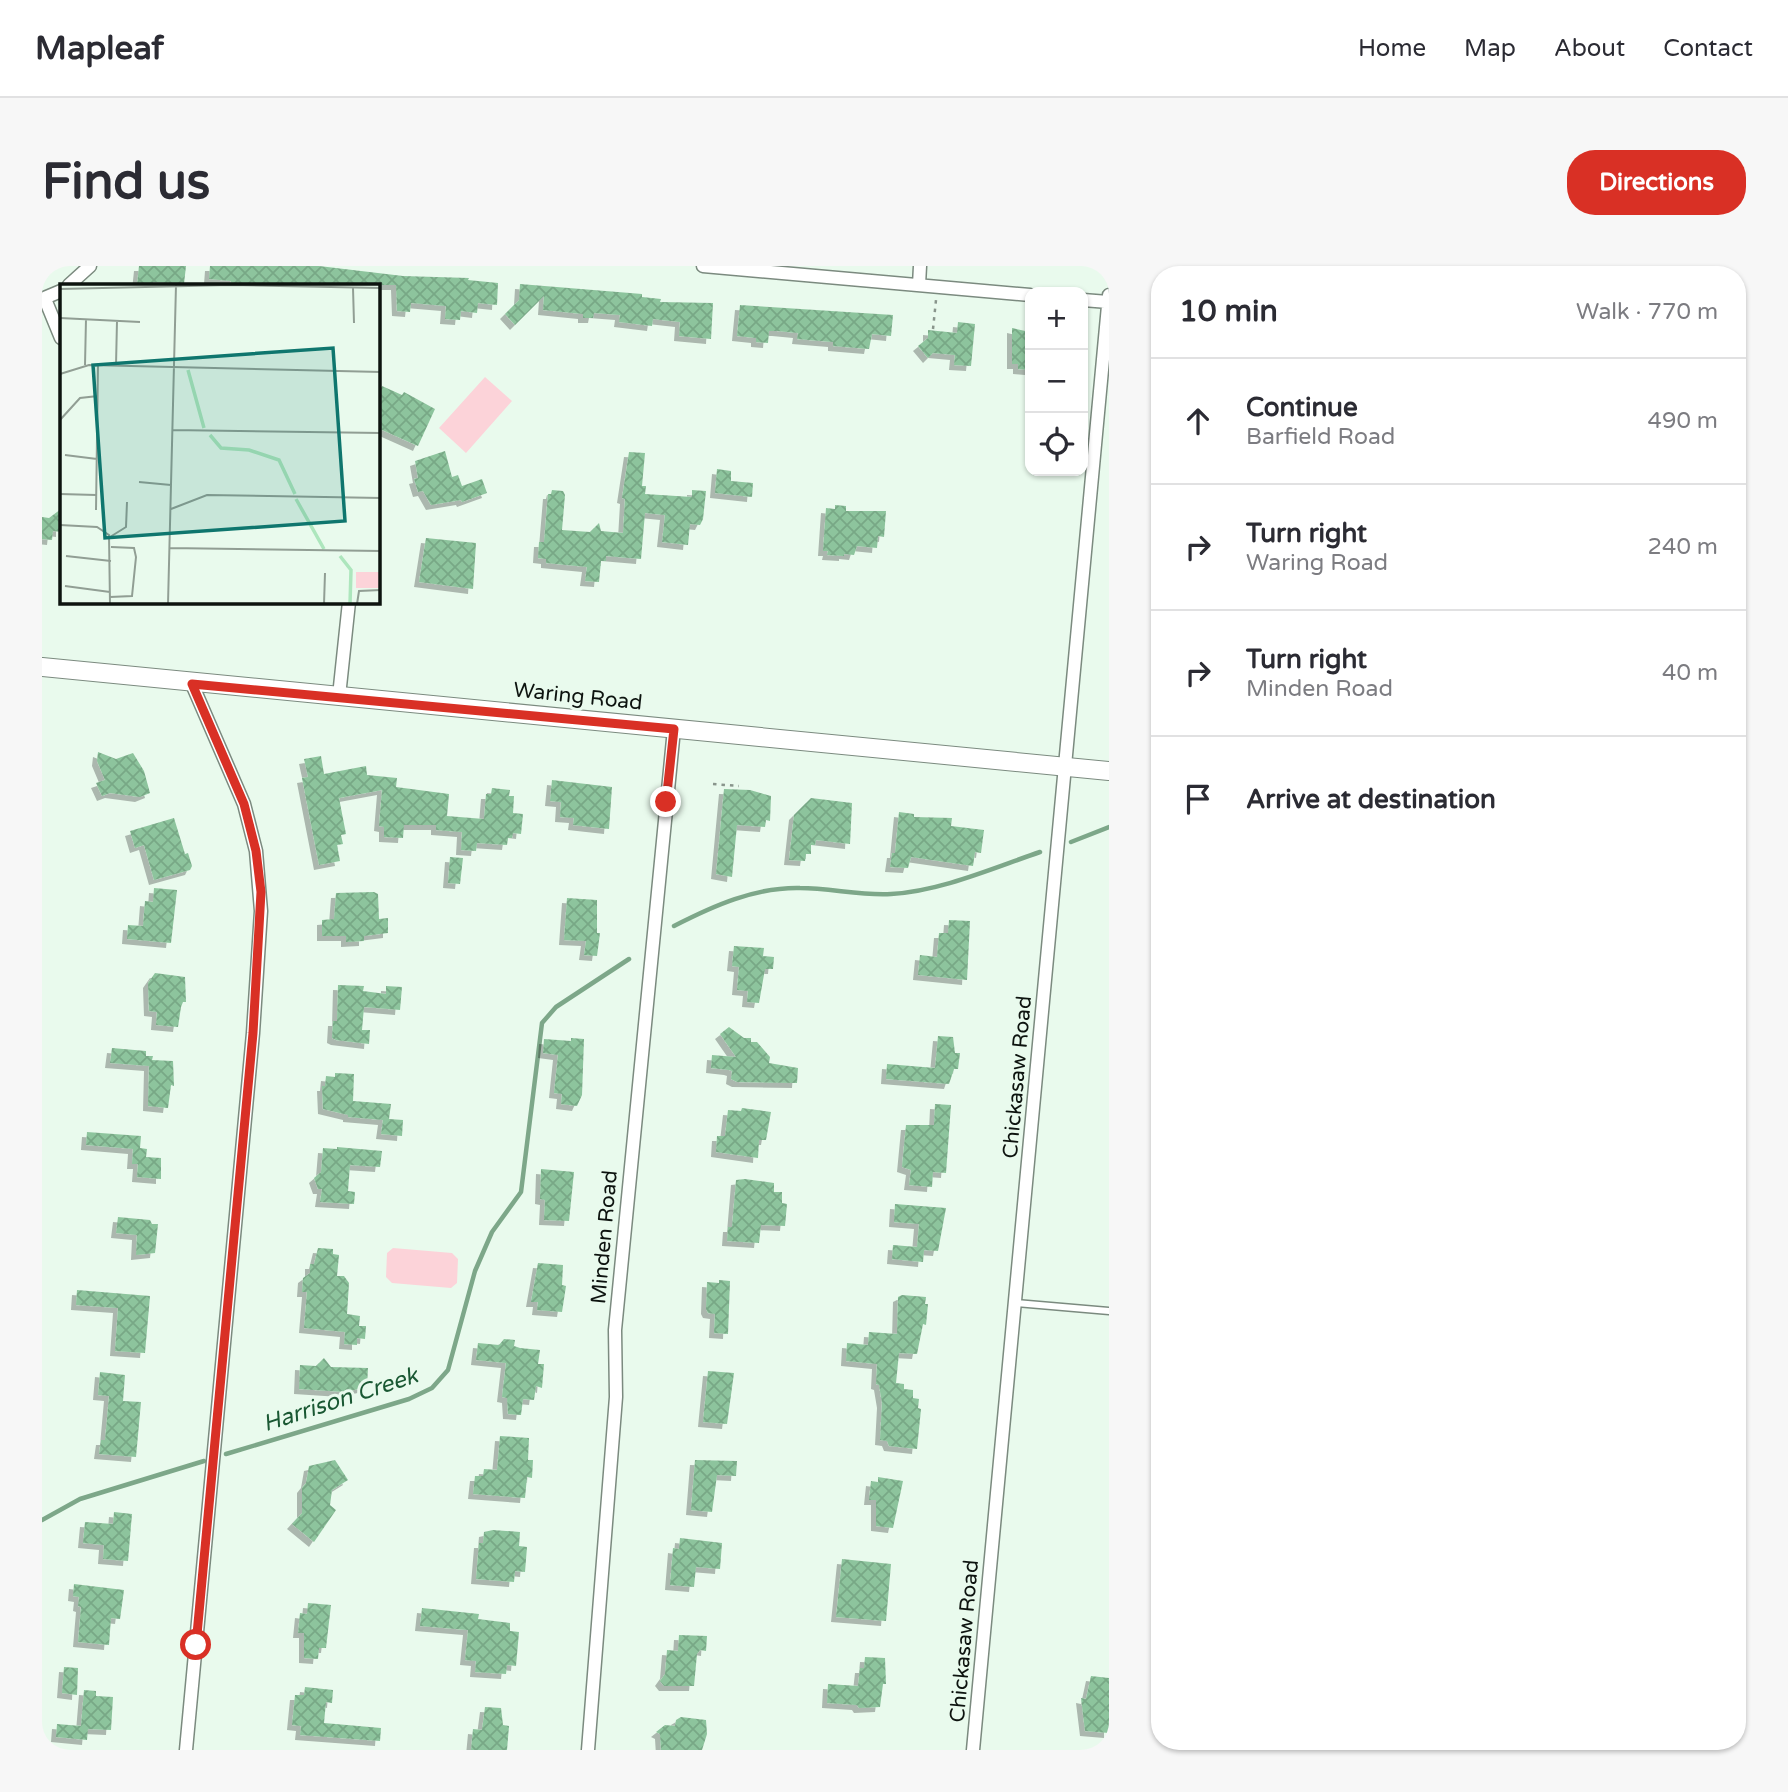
<!DOCTYPE html>
<meta charset="utf-8">
<style>
:root{--surface:#fff;--page:#f7f7f7;--text:#2b2b33;--muted:#7c7c81;--line:#e1e1e2;--accent:#d93025}
body{margin:0;font-family:"Varela Round",sans-serif;background:var(--page);color:var(--text)}
.controls{position:absolute;right:21px;top:21px;display:grid;overflow:hidden;border-radius:14px;box-shadow:0 2px 5px #0004}
.controls button{width:63px;height:63px;display:grid;place-items:center;padding:0;border:0;border-bottom:2px solid var(--line);background:var(--surface);color:var(--text);font:35px sans-serif}
.stop{position:absolute;width:21px;height:21px;margin:-16px;border:5px solid #d93025;border-radius:50%;background:#fff}
.stop.end{background:#d93025;border-color:#fff;box-shadow:0 2px 7px #0008}
.list{margin:0;padding:0;list-style:none}
h2{display:flex;justify-content:space-between;align-items:center;height:91px;margin:0;padding:0 28px;font-size:30px}
h2 small{font-size:23px;font-weight:400;color:var(--muted)}
.list li{display:grid;grid-template-columns:46px 1fr auto;gap:21px;align-items:center;box-sizing:border-box;height:126px;padding:0 28px;border-top:2px solid var(--line)}
.list b{display:block;font-size:26px;white-space:nowrap}
.list p{margin:0;font-size:23px;white-space:nowrap;color:var(--muted)}
.list em{font-size:23px;font-style:normal;color:var(--muted)}
.icon{flex:none;width:38px;height:38px;fill:none;stroke:currentColor;stroke-width:2;stroke-linecap:round;stroke-linejoin:round}
.map{position:relative;flex:none;width:1067px;height:1484px;overflow:hidden;border-radius:28px}
header{display:flex;align-items:center;gap:42px;box-sizing:border-box;height:98px;padding:0 35px;background:var(--surface);border-bottom:2px solid var(--line)}
header strong{font-size:33px}
nav{display:flex;gap:38px;margin-inline-start:auto;font-size:24px}
.intro{display:flex;align-items:center;justify-content:space-between;box-sizing:border-box;height:168px;padding:0 42px}
h1{margin:0;font-size:49px}
.button{padding:18px 32px;border-radius:28px;background:var(--accent);color:#fff;font-size:24px;font-weight:700}
main{display:flex;gap:42px;padding:0 42px}
aside{flex:1;background:var(--surface);border-radius:28px;box-shadow:0 2px 5px #0004}
.map>svg:first-child{display:block}
</style>
<header>
<strong>Mapleaf</strong>
<nav><a>Home</a><a>Map</a><a>About</a><a>Contact</a></nav>
</header>
<div class="intro"><h1>Find us</h1><a class="button">Directions</a></div>
<main>
<div class="map">
<svg width="1067" height="1484" viewBox="0 0 1067 1484">
<defs>
<pattern id="building-cross-hatch" width="8" height="8" patternUnits="userSpaceOnUse" patternTransform="scale(1.75)"><rect width="8" height="8" fill="#8dc49d"/><path d="M0 0l8 8M0 8l8-8" fill="none" stroke="#78a886"/></pattern>
<filter id="shadow"><feDropShadow dx="-5" dy="5" stdDeviation="0" flood-color="#0004"/></filter>
</defs>
<rect width="100%" height="100%" fill="#e9faed"/>
<path fill="#fcd3d9" d="M 443,111 L 470,135 L 424,187 L 397,162 Z
M 351,982 L 410,987 L 416,993 L 415,1017 L 409,1022 L 350,1017 L 344,1011 L 345,987 Z"/>
<g fill="none" stroke-linecap="round" stroke-linejoin="round">
<path stroke="#7da789" stroke-width="4.5" d="M 1029,576 L 1067,561
M 632,660 C 671,640 713,621 758,622 C 789,622 819,630 849,628 C 899,625 951,602 998,586
M 184,1188 L 367,1133 L 390,1122 L 406,1104 L 433,1005 L 450,966 L 479,926 L 500,757 L 514,741 L 587,693
M 0,1254 L 38,1233 L 162,1195"/>
</g>
<path fill="url(#building-cross-hatch)" filter="url(#shadow)" d="M 97,0 L 144,0 L 142,18 L 111,16 L 111,19 L 95,19 Z
M 168,0 L 277,0 L 361,10 L 427,12 L 426,14 L 456,17 L 455,39 L 436,37 L 435,47 L 419,45 L 418,54 L 403,53 L 404,40 L 369,37 L 368,46 L 355,45 L 354,19 L 188,19 L 189,15 L 167,13 Z
M 478,18 L 600,28 L 600,31 L 619,33 L 618,36 L 671,37 L 669,73 L 637,70 L 638,56 L 611,53 L 610,60 L 577,56 L 578,49 L 552,47 L 551,52 L 541,52 L 541,48 L 501,44 L 502,30 L 473,59 L 463,48 L 477,34 Z
M 698,39 L 851,49 L 849,70 L 830,68 L 827,83 L 791,80 L 791,76 L 755,73 L 756,67 L 735,65 L 727,65 L 726,77 L 714,76 L 714,72 L 695,70 Z
M 916,56 L 933,58 L 929,100 L 912,99 L 913,89 L 891,87 L 886,92 L 876,80 L 886,72 L 886,64 L 915,67 Z
M 970,62 L 988,66 L 988,104 L 976,103 L 976,98 L 970,98 Z
M 340,120 L 360,129 L 362,126 L 393,143 L 376,180 L 338,163 L 336,128 Z
M 403,185 L 410,211 L 416,209 L 420,220 L 440,213 L 445,227 L 420,236 L 419,234 L 389,239 L 381,225 L 376,226 L 372,213 L 376,212 L 373,195 Z
M 587,186 L 603,187 L 600,220 L 604,220 L 603,228 L 650,231 L 650,224 L 664,225 L 661,253 L 658,259 L 648,258 L 646,279 L 620,276 L 623,249 L 603,247 L 599,293 L 564,290 L 564,295 L 559,295 L 557,316 L 543,315 L 545,301 L 504,297 L 504,293 L 496,292 L 497,276 L 502,276 L 506,228 L 509,228 L 510,224 L 521,225 L 523,229 L 520,264 L 548,266 L 557,257 L 559,265 L 581,267 L 583,233 L 580,232 Z
M 675,203 L 689,205 L 689,215 L 711,217 L 710,231 L 673,227 Z
M 793,239 L 804,240 L 804,245 L 844,245 L 842,271 L 836,270 L 835,282 L 815,280 L 812,289 L 802,288 L 802,290 L 785,289 L 786,285 L 781,285 L 784,242 L 793,243 Z
M 19,243 L 19,266 L 11,265 L 10,274 L 0,273 L 0,251 L 7,252 Z
M 384,272 L 434,277 L 431,323 L 377,316 Z
M 56,486 L 74,493 L 91,487 L 102,505 L 108,527 L 98,531 L 68,527 L 60,530 L 54,517 L 63,514 L 55,495 Z
M 279,490 L 282,508 L 324,500 L 325,509 L 355,512 L 354,521 L 407,528 L 405,550 L 442,553 L 444,528 L 449,528 L 450,522 L 468,524 L 467,530 L 472,530 L 471,547 L 481,548 L 479,568 L 471,567 L 470,572 L 466,572 L 465,579 L 435,577 L 434,585 L 419,584 L 420,566 L 394,564 L 394,559 L 362,559 L 361,572 L 342,571 L 342,561 L 337,560 L 340,524 L 297,532 L 304,568 L 299,569 L 301,578 L 295,579 L 298,595 L 277,599 L 260,512 L 266,511 L 262,493 Z
M 510,514 L 570,521 L 567,563 L 531,559 L 532,552 L 518,551 L 519,536 L 508,535 Z
M 682,523 L 708,524 L 729,530 L 728,555 L 724,554 L 723,561 L 695,559 L 690,611 L 674,608 Z
M 769,532 L 810,537 L 808,578 L 774,574 L 773,579 L 769,579 L 769,588 L 764,588 L 763,595 L 747,594 L 752,549 Z
M 857,546 L 872,548 L 872,551 L 910,552 L 909,560 L 942,564 L 939,587 L 933,586 L 931,600 L 869,591 L 866,602 L 848,601 L 850,587 L 853,587 Z
M 132,552 L 143,588 L 146,587 L 150,600 L 148,604 L 112,614 L 102,579 L 93,582 L 88,565 Z
M 408,591 L 421,592 L 418,618 L 406,617 Z
M 112,622 L 135,624 L 129,677 L 85,673 L 86,659 L 101,660 L 103,635 L 111,636 Z
M 332,626 L 336,628 L 337,653 L 346,652 L 346,667 L 322,670 L 322,675 L 304,676 L 304,670 L 280,670 L 280,654 L 292,653 L 294,627 Z
M 525,632 L 555,634 L 555,667 L 558,667 L 555,690 L 542,689 L 544,675 L 522,674 Z
M 907,654 L 928,655 L 925,714 L 876,709 L 878,689 L 895,691 L 897,667 L 906,667 Z
M 692,680 L 722,682 L 721,690 L 732,691 L 731,703 L 723,703 L 717,737 L 705,736 L 706,725 L 695,724 L 697,701 L 690,700 Z
M 113,707 L 143,711 L 144,736 L 141,736 L 139,741 L 136,761 L 114,759 L 115,746 L 107,745 L 106,717 Z
M 296,719 L 322,720 L 321,725 L 344,728 L 344,720 L 360,721 L 358,744 L 322,741 L 320,764 L 328,764 L 327,778 L 294,774 L 290,772 L 291,755 L 295,755 Z
M 687,761 L 702,772 L 709,772 L 709,776 L 715,776 L 728,791 L 727,797 L 756,802 L 755,817 L 695,816 L 689,813 L 690,805 L 687,804 L 669,802 L 670,789 L 694,791 L 678,768 Z
M 896,770 L 911,771 L 913,787 L 918,787 L 916,803 L 912,803 L 907,818 L 844,813 L 845,798 L 893,802 Z
M 529,772 L 542,773 L 540,829 L 535,840 L 519,838 L 520,828 L 512,827 L 516,789 L 501,787 L 502,773 L 529,775 Z
M 70,782 L 104,785 L 104,790 L 111,790 L 110,794 L 131,795 L 132,820 L 129,819 L 126,842 L 106,840 L 107,800 L 68,797 Z
M 293,807 L 312,808 L 311,835 L 349,838 L 347,853 L 361,854 L 360,870 L 339,868 L 341,854 L 306,851 L 306,849 L 281,843 L 280,820 L 283,820 L 284,810 L 293,811 Z
M 893,838 L 909,839 L 904,907 L 891,906 L 890,921 L 867,919 L 869,904 L 860,901 L 864,859 L 892,859 Z
M 700,842 L 729,846 L 724,874 L 717,874 L 716,892 L 674,886 L 675,870 L 683,870 L 686,844 L 699,845 Z
M 45,866 L 99,870 L 98,882 L 105,883 L 104,891 L 119,892 L 119,913 L 95,911 L 96,898 L 90,898 L 91,883 L 44,879 Z
M 295,881 L 340,885 L 338,901 L 308,899 L 306,925 L 313,926 L 312,938 L 278,936 L 280,923 L 276,923 L 272,912 L 279,906 L 281,882 L 295,883 Z
M 499,903 L 532,906 L 527,955 L 502,954 L 503,934 L 498,933 Z
M 703,913 L 732,917 L 732,926 L 740,926 L 740,937 L 745,938 L 743,960 L 719,959 L 717,977 L 685,975 L 686,961 L 690,961 L 694,914 Z
M 853,938 L 904,942 L 896,985 L 882,984 L 881,996 L 850,993 L 851,979 L 875,981 L 877,958 L 852,956 Z
M 76,951 L 108,954 L 110,958 L 116,958 L 113,987 L 94,989 L 95,969 L 74,967 Z
M 276,982 L 291,983 L 291,988 L 297,989 L 295,1010 L 302,1010 L 307,1017 L 305,1048 L 318,1050 L 317,1060 L 324,1060 L 323,1073 L 315,1072 L 315,1079 L 302,1078 L 303,1066 L 262,1062 L 265,1026 L 260,1026 L 261,1012 L 268,1007 L 268,998 L 272,998 Z
M 496,997 L 521,999 L 520,1019 L 524,1020 L 520,1046 L 495,1044 L 496,1036 L 489,1036 Z
M 677,1014 L 688,1015 L 686,1068 L 672,1067 L 673,1048 L 666,1047 L 664,1043 L 665,1016 L 677,1017 Z
M 35,1024 L 108,1030 L 103,1087 L 73,1085 L 76,1042 L 34,1039 Z
M 860,1029 L 884,1031 L 883,1038 L 886,1038 L 884,1059 L 881,1058 L 875,1088 L 857,1087 L 854,1117 L 862,1118 L 862,1123 L 871,1124 L 871,1132 L 877,1133 L 876,1142 L 879,1143 L 875,1183 L 847,1180 L 845,1175 L 838,1174 L 840,1137 L 837,1119 L 834,1118 L 835,1098 L 804,1095 L 805,1077 L 826,1079 L 827,1066 L 855,1068 L 856,1031 Z
M 462,1073 L 473,1074 L 472,1080 L 478,1082 L 498,1084 L 496,1098 L 502,1098 L 500,1122 L 494,1120 L 492,1134 L 481,1133 L 479,1149 L 466,1148 L 465,1132 L 460,1131 L 464,1097 L 434,1094 L 436,1077 L 457,1079 Z
M 282,1092 L 289,1101 L 326,1102 L 325,1121 L 303,1126 L 257,1123 L 258,1099 L 274,1100 Z
M 666,1105 L 692,1107 L 685,1158 L 661,1156 Z
M 58,1106 L 83,1109 L 81,1135 L 99,1136 L 94,1191 L 57,1188 L 59,1174 L 63,1174 L 67,1130 L 56,1129 Z
M 458,1170 L 487,1172 L 486,1194 L 491,1194 L 490,1212 L 485,1211 L 483,1232 L 431,1228 L 433,1210 L 441,1210 L 442,1203 L 455,1204 Z
M 293,1194 L 306,1214 L 290,1224 L 288,1239 L 294,1244 L 272,1276 L 250,1258 L 260,1247 L 260,1222 L 264,1217 L 267,1200 Z
M 653,1194 L 695,1195 L 694,1210 L 675,1209 L 670,1246 L 649,1244 Z
M 836,1211 L 861,1215 L 851,1262 L 834,1260 L 834,1234 L 827,1234 L 829,1215 L 836,1216 Z
M 72,1246 L 90,1248 L 86,1295 L 61,1293 L 62,1279 L 41,1277 L 43,1256 L 71,1258 Z
M 451,1264 L 478,1266 L 477,1280 L 485,1281 L 483,1306 L 473,1305 L 472,1316 L 434,1313 L 437,1277 L 441,1277 L 442,1266 Z
M 638,1272 L 680,1277 L 678,1303 L 654,1301 L 652,1321 L 628,1319 L 631,1282 L 637,1283 Z
M 800,1293 L 849,1298 L 844,1355 L 794,1351 Z
M 32,1318 L 82,1324 L 78,1353 L 69,1352 L 67,1379 L 36,1376 L 39,1341 L 36,1340 L 37,1331 L 31,1330 Z
M 266,1337 L 289,1339 L 284,1382 L 277,1382 L 276,1393 L 262,1392 L 262,1367 L 256,1367 L 258,1347 L 265,1348 Z
M 380,1342 L 437,1348 L 436,1353 L 468,1357 L 468,1365 L 477,1366 L 474,1400 L 465,1399 L 464,1408 L 433,1406 L 434,1395 L 423,1394 L 426,1364 L 378,1360 Z
M 637,1369 L 665,1370 L 664,1385 L 658,1384 L 655,1388 L 652,1420 L 622,1420 L 618,1415 L 623,1408 L 625,1384 L 636,1385 Z
M 823,1391 L 843,1392 L 844,1418 L 841,1418 L 838,1441 L 817,1442 L 815,1439 L 785,1437 L 786,1418 L 816,1420 L 818,1402 L 822,1402 Z
M 22,1401 L 36,1402 L 35,1429 L 20,1427 Z
M 1049,1410 L 1067,1412 L 1067,1467 L 1043,1465 L 1039,1432 L 1044,1433 Z
M 263,1421 L 291,1424 L 290,1437 L 284,1436 L 282,1457 L 339,1462 L 338,1475 L 258,1469 L 259,1460 L 250,1459 L 253,1429 L 262,1429 Z
M 42,1424 L 54,1425 L 54,1430 L 71,1431 L 69,1464 L 46,1463 L 45,1474 L 14,1471 L 15,1458 L 39,1460 Z
M 443,1441 L 459,1442 L 461,1459 L 467,1460 L 465,1484 L 429,1484 L 431,1463 L 440,1464 Z
M 639,1451 L 664,1454 L 665,1468 L 660,1484 L 619,1484 L 618,1468 L 614,1466 L 623,1459 L 633,1460 L 634,1454 Z"/>
<g fill="none" stroke-linecap="round" stroke-linejoin="round">
<defs>
<path id="lane" d="M 974,1037 L 1067,1045"/>
<path id="street" d="M 661,0 L 988,29
M 27,19 L 48,0
M 877,19 L 878,0
M 0,33 L 19,25
M 3,33 L 19,72
M 1041,34 L 1066,36
M 297,430 L 307,336
M 144,1484 L 211,767 L 219,645 L 214,585 L 202,538 L 150,418
M 546,1484 L 574,1131 L 573,1064 L 632,463
M 931,1484 L 1067,29"/>
<path id="secondary" d="M 0,401 L 1067,505"/>
</defs>
<use href="#lane" stroke="#7b8a7f" stroke-width="9"/>
<use href="#street" stroke="#7b8a7f" stroke-width="15"/>
<use href="#secondary" stroke="#7b8a7f" stroke-width="20"/>
<path stroke="#89958c" stroke-width="2.5" stroke-dasharray="3.5 5" stroke-linecap="butt" d="M 891,63 L 894,34
M 1041,85 L 1046,86
M 671,518 L 697,520"/>
<use href="#lane" stroke="#fff" stroke-width="6"/>
<use href="#street" stroke="#fff" stroke-width="12"/>
<use href="#secondary" stroke="#fff" stroke-width="18"/>
</g>
<g fill="none" stroke-linecap="round" stroke-linejoin="round">
<path stroke="#d93025" stroke-width="9" d="M 154,1379 L 211,767 L 219,626 L 214,585 L 202,538 L 150,418 L 632,463 L 624,536"/>
</g>
<g text-anchor="middle" stroke-width="6" stroke-linejoin="round" paint-order="stroke">
<g font-size="21" fill="#0d130f" stroke="#e9faed">
<text transform="translate(536 430) rotate(6)" y="7">Waring Road</text>
<text transform="translate(975 811) rotate(-85)" y="7">Chickasaw Road</text>
<text transform="translate(562 971) rotate(-85)" y="7">Minden Road</text>
<text transform="translate(922 1375) rotate(-85)" y="7">Chickasaw Road</text>
</g>
<g font-size="23" font-style="italic" fill="#1a5833" stroke="#e9faed">
<text transform="translate(298 1133) rotate(-18)" y="8">Harrison Creek</text>
</g>
</g>
<g transform="translate(18 18)">
<rect width="320" height="320" fill="#e9faed"/>
<path d="M 296,288 L 320,288 L 320,304 L 296,304 Z" fill="#fcd3d9"/>
<path fill="none" stroke="#ade6bd" stroke-width="3.5" d="M 128,86 L 144,144M 150,151 L 161,164 L 189,166 L 219,176 L 235,210M 236,215 L 264,265M 280,272 L 291,286 L 290,320"/>
<path fill="none" stroke="#919e94" stroke-width="2" d="M 293,4 L 294,39M 0,5 L 171,1 L 321,4M 0,34 L 80,38M 25,81 L 26,35M 56,81 L 57,37M 0,90 L 29,81 L 321,88M 0,136 L 20,114 L 38,112M 112,146 L 321,149M 5,171 L 37,175M 79,198 L 111,201M 0,210 L 36,211M 111,225 L 147,211 L 321,214M 36,226 L 38,81M 0,241 L 37,243 L 49,251 L 50,320M 50,253 L 66,243 L 67,218M 109,264 L 321,267M 6,272 L 51,277M 5,302 L 50,308M 50,313 L 72,312 L 76,273 L 74,264 L 51,263M 108,320 L 116,1M 264,320 L 265,289M 297,320 L 299,307 L 321,306"/>
<path fill="#0f766e" fill-opacity="0.15" stroke="#0f766e" stroke-width="3.5" d="M 273,64 L 285,237 L 45,254 L 33,81 Z"/>
<rect width="320" height="320" fill="none" stroke="#0d130f" stroke-width="3.5"/>
</g>
</svg>
<div class="controls">
<button>+</button>
<button>−</button>
<button><svg class="icon" aria-label="locate" viewBox="0 0 24 24"><circle cx="12" cy="12" r="6"/><path d="M12 2v4M12 18v4M2 12h4M18 12h4"/></svg></button>
</div>
<div class="stop" style="left:154px;top:1379px"></div>
<div class="stop end" style="left:624px;top:536px"></div>
</div>
<aside>
<h2>10 min<small>Walk · 770 m</small></h2>
<ul class="list">
<li><svg class="icon" aria-label="ahead" viewBox="0 0 24 24"><path d="M12 20V5M6 11l6-6 6 6"/></svg><div><b>Continue</b><p>Barfield Road</p></div><em>490 m</em></li>
<li><svg class="icon" aria-label="right" viewBox="0 0 24 24"><path d="M7 20v-9h11M14 6l5 5-5 5"/></svg><div><b>Turn right</b><p>Waring Road</p></div><em>240 m</em></li>
<li><svg class="icon" aria-label="right" viewBox="0 0 24 24"><path d="M7 20v-9h11M14 6l5 5-5 5"/></svg><div><b>Turn right</b><p>Minden Road</p></div><em>40 m</em></li>
<li><svg class="icon" aria-label="arrive" viewBox="0 0 24 24"><path d="M6 21V4h12l-3 4 3 4H6"/></svg><div><b>Arrive at destination</b></div></li>
</ul>
</aside>
</main>
